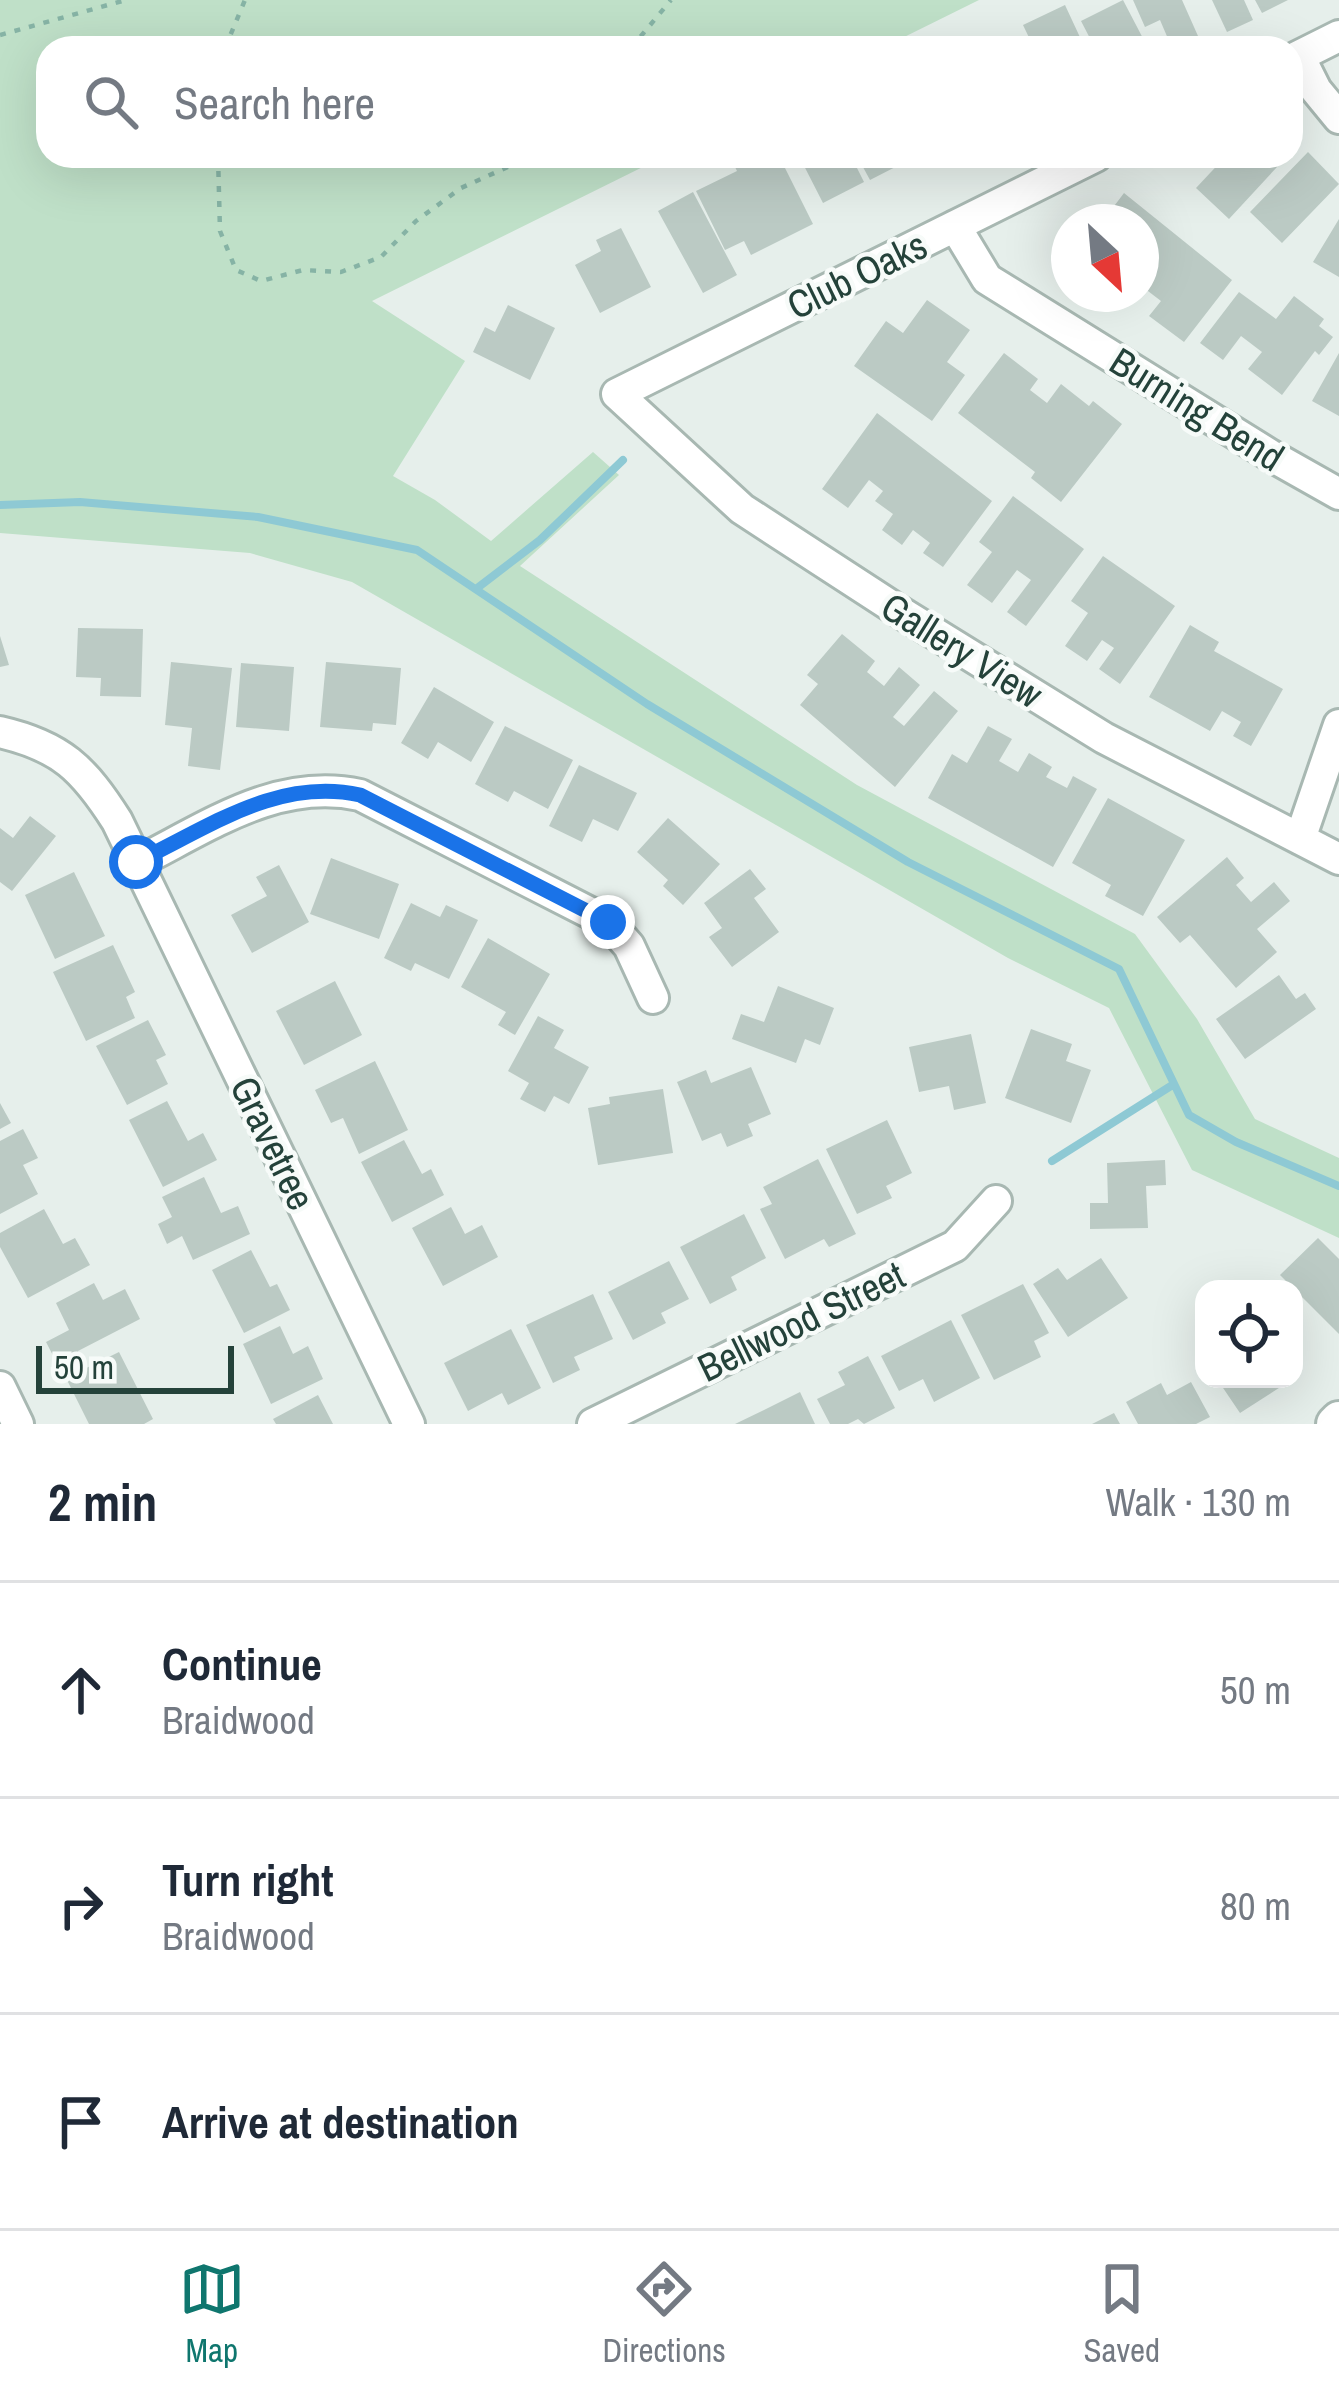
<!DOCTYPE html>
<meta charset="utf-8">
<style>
:root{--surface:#fff;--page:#f6f6f7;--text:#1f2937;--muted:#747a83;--line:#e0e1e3;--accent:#0f766e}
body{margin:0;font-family:"Archivo Narrow",sans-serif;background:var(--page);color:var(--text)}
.controls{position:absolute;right:36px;bottom:36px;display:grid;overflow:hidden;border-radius:24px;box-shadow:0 12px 48px #0002}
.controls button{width:108px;height:108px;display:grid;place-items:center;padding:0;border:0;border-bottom:3px solid var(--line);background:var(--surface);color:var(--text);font:60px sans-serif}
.compass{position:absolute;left:1051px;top:204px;width:108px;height:108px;border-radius:50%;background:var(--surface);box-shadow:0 12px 48px #0002;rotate:154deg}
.scale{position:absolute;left:36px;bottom:30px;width:198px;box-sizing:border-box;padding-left:12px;border:6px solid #24423a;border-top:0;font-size:33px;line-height:42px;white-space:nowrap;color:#24423a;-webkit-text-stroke:9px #f7fbf9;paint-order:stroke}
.stop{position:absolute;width:36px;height:36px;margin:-27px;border:9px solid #1a73e8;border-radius:50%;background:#fff}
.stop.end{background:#1a73e8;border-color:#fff;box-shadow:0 3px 12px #0008}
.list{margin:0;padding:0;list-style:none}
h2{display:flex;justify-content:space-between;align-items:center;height:156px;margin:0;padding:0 48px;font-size:51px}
h2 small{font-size:39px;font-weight:400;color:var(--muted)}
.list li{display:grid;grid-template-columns:78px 1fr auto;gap:36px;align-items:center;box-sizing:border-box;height:216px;padding:0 48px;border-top:3px solid var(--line)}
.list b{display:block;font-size:45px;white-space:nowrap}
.list p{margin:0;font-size:39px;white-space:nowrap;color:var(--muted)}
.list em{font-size:39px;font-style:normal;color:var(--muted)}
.icon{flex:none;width:66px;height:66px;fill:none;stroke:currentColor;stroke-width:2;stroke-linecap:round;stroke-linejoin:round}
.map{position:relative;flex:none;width:1339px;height:1424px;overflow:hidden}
.search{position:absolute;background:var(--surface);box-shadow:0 12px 48px #0002;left:36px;right:36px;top:36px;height:132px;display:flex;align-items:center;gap:30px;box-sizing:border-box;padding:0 42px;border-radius:36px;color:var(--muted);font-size:45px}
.sheet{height:804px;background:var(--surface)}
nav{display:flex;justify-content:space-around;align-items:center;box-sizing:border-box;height:168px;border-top:3px solid var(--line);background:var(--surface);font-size:33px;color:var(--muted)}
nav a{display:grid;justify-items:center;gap:6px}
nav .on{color:var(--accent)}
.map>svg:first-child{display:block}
</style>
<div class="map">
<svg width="1339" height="1424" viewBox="0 0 1339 1424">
<rect width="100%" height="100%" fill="#e6efeb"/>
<path fill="#bfe0c8" d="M 0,0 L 979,0 L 882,48 L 48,48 L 48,156 L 665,156 L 372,301 L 465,361 L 393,476 L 435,500 L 491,541 L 593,452 L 619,475 L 520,566 L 857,785 L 1135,934 L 1197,1019 L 1255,1119 L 1339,1158 L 1339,1238 L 1192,1170 L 1109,1008 L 1008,958 L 352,582 L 250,553 L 0,533 Z"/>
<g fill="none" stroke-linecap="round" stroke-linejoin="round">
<path stroke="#8ec9d4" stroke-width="8" d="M 0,505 L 80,502 L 258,517 L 417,550 L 647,704 L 908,862 L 1119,969 L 1189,1115 L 1236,1142 L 1339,1186
M 476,589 L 540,540 L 623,460
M 1052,1161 L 1174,1084"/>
</g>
<path fill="#bbcac4" d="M 1123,0 L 1148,48 L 1095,48 L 1081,21 Z
M 1133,0 L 1182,0 L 1202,45 L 1172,48 L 1160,20 L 1145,27 Z
M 1212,0 L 1244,0 L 1253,20 L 1227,32 Z
M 1255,0 L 1288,0 L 1262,13 Z
M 1065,5 L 1085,48 L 1034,48 L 1023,25 Z
M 1308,152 L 1339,184 L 1282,243 L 1250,212 Z
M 743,156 L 779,156 L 813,224 L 751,255 L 744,241 L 725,250 L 696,191 L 737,171 L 732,161 Z
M 799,156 L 851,156 L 864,182 L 823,203 Z
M 857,156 L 906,156 L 909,160 L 870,180 Z
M 1226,156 L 1265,156 L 1277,167 L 1229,219 L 1196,188 Z
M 693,192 L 737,275 L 703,293 L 658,211 Z
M 1124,193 L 1232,280 L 1184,342 L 1149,316 L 1161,301 L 1144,288 L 1141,292 L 1141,222 L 1102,222 Z
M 1339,219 L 1339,277 L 1313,262 Z
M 621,228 L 651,287 L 600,313 L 575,265 L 601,251 L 596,240 Z
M 1239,292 L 1276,319 L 1294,296 L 1324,319 L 1319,326 L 1333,337 L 1319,355 L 1315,351 L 1282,395 L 1248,369 L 1262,352 L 1241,336 L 1223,360 L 1200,343 Z
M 927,300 L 970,330 L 947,362 L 965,375 L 932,421 L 854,366 L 886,321 L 903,333 Z
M 508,305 L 555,328 L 530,380 L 473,352 L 485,327 L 495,332 Z
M 1004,353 L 1038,379 L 1030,390 L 1047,403 L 1061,384 L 1089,406 L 1093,401 L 1122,424 L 1061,502 L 1031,478 L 1035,472 L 958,413 Z
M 1339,353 L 1339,416 L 1312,401 Z
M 877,413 L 992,501 L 943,567 L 923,553 L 930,543 L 913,530 L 902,545 L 882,530 L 893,514 L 875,501 L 883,491 L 869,480 L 848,508 L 822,489 Z
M 1013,496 L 1084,549 L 1026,626 L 1007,612 L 1031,580 L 1017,570 L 992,603 L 967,585 L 992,552 L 979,542 Z
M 1103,556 L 1175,606 L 1120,684 L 1099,669 L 1114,648 L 1102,640 L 1087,661 L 1065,646 L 1088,613 L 1071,601 Z
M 1190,625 L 1219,642 L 1214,651 L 1283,689 L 1251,746 L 1233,736 L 1241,722 L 1222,711 L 1210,731 L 1149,697 Z
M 78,628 L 143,629 L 141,697 L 100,696 L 101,678 L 76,677 Z
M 842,634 L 875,661 L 867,672 L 884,686 L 899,667 L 920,685 L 893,717 L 904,726 L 934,691 L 958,711 L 895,787 L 800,705 L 818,684 L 807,675 Z
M 0,636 L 9,665 L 0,667 Z
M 171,662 L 232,668 L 220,770 L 188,766 L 192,728 L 165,725 Z
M 326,662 L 401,668 L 396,725 L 373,723 L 372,731 L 320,727 Z
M 241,663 L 294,667 L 289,731 L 236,727 Z
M 434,687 L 494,722 L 471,762 L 438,742 L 428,759 L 401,743 Z
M 505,726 L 573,760 L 548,809 L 514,791 L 508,802 L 475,784 Z
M 988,726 L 1012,739 L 999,761 L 1018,772 L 1029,753 L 1052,767 L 1046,777 L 1067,788 L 1073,776 L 1097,789 L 1053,867 L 928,798 L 952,754 L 967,763 Z
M 579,765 L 637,793 L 618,831 L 593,819 L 582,842 L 549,826 Z
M 1108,798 L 1185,840 L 1143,916 L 1105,896 L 1111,885 L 1072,863 Z
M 30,816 L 56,836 L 12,891 L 0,882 L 0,828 L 13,838 Z
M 668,818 L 720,864 L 683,905 L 663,886 L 668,880 L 637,852 Z
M 1227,857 L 1244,878 L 1236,885 L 1251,902 L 1274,882 L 1290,901 L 1257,929 L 1277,952 L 1236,988 L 1190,935 L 1180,943 L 1157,917 Z
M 331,858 L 399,884 L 379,939 L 310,914 Z
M 279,865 L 309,922 L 252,953 L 231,915 L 267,896 L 256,877 Z
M 750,869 L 766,889 L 754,898 L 779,932 L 732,967 L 709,937 L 722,928 L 704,903 Z
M 74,872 L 105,936 L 55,959 L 25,895 Z
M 411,903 L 440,917 L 446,905 L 478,920 L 449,979 L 415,963 L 411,971 L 384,958 Z
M 488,938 L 550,974 L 515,1035 L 498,1025 L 506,1012 L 461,987 Z
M 113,945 L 135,992 L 126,997 L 135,1018 L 86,1041 L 53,972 Z
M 1279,975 L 1296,999 L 1305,993 L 1316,1009 L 1245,1059 L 1216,1019 Z
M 335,981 L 362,1035 L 304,1065 L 276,1011 Z
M 778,986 L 834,1008 L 820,1045 L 805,1039 L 796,1063 L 732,1039 L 741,1014 L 764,1022 Z
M 538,1016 L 564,1030 L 554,1048 L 589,1067 L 569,1104 L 554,1096 L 545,1112 L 520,1099 L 529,1083 L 508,1071 Z
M 148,1020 L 166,1055 L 156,1060 L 168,1084 L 127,1105 L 96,1046 Z
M 1031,1029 L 1072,1044 L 1066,1061 L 1091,1070 L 1071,1123 L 1005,1098 Z
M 971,1034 L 986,1103 L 954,1110 L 949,1086 L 919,1092 L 909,1047 Z
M 375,1061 L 408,1130 L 359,1154 L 343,1118 L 331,1123 L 315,1090 Z
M 751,1067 L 771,1114 L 748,1124 L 753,1136 L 727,1147 L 721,1133 L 702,1141 L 677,1082 L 706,1070 L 711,1083 Z
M 663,1089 L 673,1153 L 598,1165 L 588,1108 L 610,1104 L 609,1097 Z
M 167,1101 L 188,1141 L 203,1133 L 217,1160 L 163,1187 L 129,1120 Z
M 0,1103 L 11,1123 L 0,1129 Z
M 887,1120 L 912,1173 L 886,1186 L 892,1198 L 857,1214 L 826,1149 Z
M 23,1129 L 38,1158 L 23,1165 L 38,1194 L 0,1214 L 0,1141 Z
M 404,1140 L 422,1174 L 431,1169 L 444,1195 L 392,1222 L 361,1162 Z
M 818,1159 L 856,1234 L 829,1247 L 824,1239 L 785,1259 L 760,1209 L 772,1204 L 763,1187 Z
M 1165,1160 L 1166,1185 L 1146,1186 L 1148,1228 L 1090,1229 L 1090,1203 L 1108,1203 L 1107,1163 Z
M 204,1177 L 221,1213 L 238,1206 L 250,1234 L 193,1260 L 182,1236 L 167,1244 L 158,1224 L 172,1217 L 162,1197 Z
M 451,1207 L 465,1234 L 482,1225 L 498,1257 L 443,1286 L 412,1228 Z
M 44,1209 L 63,1244 L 75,1238 L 90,1265 L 28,1298 L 0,1247 L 0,1233 Z
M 744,1214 L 766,1258 L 731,1277 L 737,1290 L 710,1304 L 680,1247 Z
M 1318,1238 L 1339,1259 L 1339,1334 L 1280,1275 Z
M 251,1250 L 270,1287 L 277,1284 L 290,1310 L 244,1333 L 212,1270 Z
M 1101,1258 L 1128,1298 L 1068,1337 L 1033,1284 L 1058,1268 L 1067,1280 Z
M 669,1261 L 689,1299 L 661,1313 L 666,1323 L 633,1340 L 608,1292 Z
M 94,1283 L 103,1300 L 125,1289 L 140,1319 L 78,1351 L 82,1361 L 61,1371 L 46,1342 L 69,1330 L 56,1303 Z
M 1023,1284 L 1049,1333 L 1034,1341 L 1041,1357 L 994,1380 L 961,1315 Z
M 593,1294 L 613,1339 L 574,1357 L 580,1370 L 553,1383 L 526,1325 Z
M 951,1320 L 980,1378 L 934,1402 L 923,1379 L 899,1391 L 881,1356 Z
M 280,1326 L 293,1354 L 308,1346 L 323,1379 L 271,1404 L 243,1344 Z
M 511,1329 L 541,1388 L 508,1405 L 502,1393 L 468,1411 L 444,1363 Z
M 119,1352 L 153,1419 L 144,1424 L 89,1424 L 66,1378 Z
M 868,1356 L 895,1408 L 864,1424 L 858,1419 L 848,1424 L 830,1424 L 817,1399 L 845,1385 L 838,1372 Z
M 1217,1379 L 1282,1379 L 1285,1384 L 1240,1413 Z
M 1191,1382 L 1210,1417 L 1196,1424 L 1138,1424 L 1126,1402 L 1161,1383 L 1167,1395 Z
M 800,1392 L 815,1424 L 735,1424 L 768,1408 Z
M 318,1395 L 333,1424 L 276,1424 L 273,1419 Z
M 1114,1413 L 1120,1424 L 1092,1424 Z"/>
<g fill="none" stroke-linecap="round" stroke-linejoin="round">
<defs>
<path id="minor" d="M 1299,56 L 1316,90 L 1339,118
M 1291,60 L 1339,36
M 1096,156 L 617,394 L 742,509 L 905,615 L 1104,738 L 1339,859
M 955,226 L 987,279 L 1270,455 L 1339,494
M 0,732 C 61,746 84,769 117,821 L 409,1424
M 1300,839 L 1339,725
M 136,863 C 208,827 277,777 360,795 L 608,922 L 629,946 L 653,998
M 0,1387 L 18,1424
M 593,1424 L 955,1246 L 996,1201"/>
<path id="tertiary" d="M 1335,1424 L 1339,1420"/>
</defs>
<use href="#minor" stroke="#a8b8b2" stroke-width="36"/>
<use href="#tertiary" stroke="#a8b8b2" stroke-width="42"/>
<path stroke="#86b3a5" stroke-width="4.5" stroke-dasharray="6 9" stroke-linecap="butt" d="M 0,35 L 126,0
M 225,48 L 245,0
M 631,48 L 671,0
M 218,156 L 220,231 L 236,270 L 261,281 L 303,270 L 341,272 L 381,257 L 416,221 L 461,188 L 532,156"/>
<use href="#minor" stroke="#fff" stroke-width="30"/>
<use href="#tertiary" stroke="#fff" stroke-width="36"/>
</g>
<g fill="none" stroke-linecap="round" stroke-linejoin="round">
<path stroke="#1a73e8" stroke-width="15" d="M 136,862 C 208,828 277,777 360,795 L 608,922"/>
</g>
<g text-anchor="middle" stroke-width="9" stroke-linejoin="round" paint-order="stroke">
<g font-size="39" fill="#24423a" stroke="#f7fbf9">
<text transform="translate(857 275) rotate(-26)" y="14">Club Oaks</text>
<text transform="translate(1197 409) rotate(32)" y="14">Burning Bend</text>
<text transform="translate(962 650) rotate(32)" y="14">Gallery View</text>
<text transform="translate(273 1143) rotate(64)" y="14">Gravetree</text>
<text transform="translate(801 1321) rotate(-26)" y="14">Bellwood Street</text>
</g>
</g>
</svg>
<div class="controls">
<button><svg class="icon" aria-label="locate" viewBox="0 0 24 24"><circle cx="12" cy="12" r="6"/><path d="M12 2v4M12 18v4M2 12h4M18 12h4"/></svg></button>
</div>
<svg class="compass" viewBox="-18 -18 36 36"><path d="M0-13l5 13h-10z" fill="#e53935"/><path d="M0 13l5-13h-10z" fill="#747a83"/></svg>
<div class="scale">50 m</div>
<div class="stop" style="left:136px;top:862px"></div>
<div class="stop end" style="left:608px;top:922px"></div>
<div class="search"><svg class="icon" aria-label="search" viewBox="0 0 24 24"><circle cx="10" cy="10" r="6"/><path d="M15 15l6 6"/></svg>Search here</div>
</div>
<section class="sheet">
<h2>2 min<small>Walk · 130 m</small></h2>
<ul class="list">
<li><svg class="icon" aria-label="ahead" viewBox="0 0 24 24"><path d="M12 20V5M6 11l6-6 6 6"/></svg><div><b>Continue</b><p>Braidwood</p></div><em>50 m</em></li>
<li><svg class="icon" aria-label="right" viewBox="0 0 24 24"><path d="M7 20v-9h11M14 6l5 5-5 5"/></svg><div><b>Turn right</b><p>Braidwood</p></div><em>80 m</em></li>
<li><svg class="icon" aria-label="arrive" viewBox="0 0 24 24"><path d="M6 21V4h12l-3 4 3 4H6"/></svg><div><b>Arrive at destination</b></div></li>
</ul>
</section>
<nav>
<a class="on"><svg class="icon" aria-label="map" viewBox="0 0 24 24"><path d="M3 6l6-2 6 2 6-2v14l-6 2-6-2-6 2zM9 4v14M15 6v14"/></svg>Map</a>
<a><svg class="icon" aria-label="directions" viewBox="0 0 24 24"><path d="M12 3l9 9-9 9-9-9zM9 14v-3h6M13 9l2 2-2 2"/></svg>Directions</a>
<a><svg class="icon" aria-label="saved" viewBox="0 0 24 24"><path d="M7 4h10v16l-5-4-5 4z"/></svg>Saved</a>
</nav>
